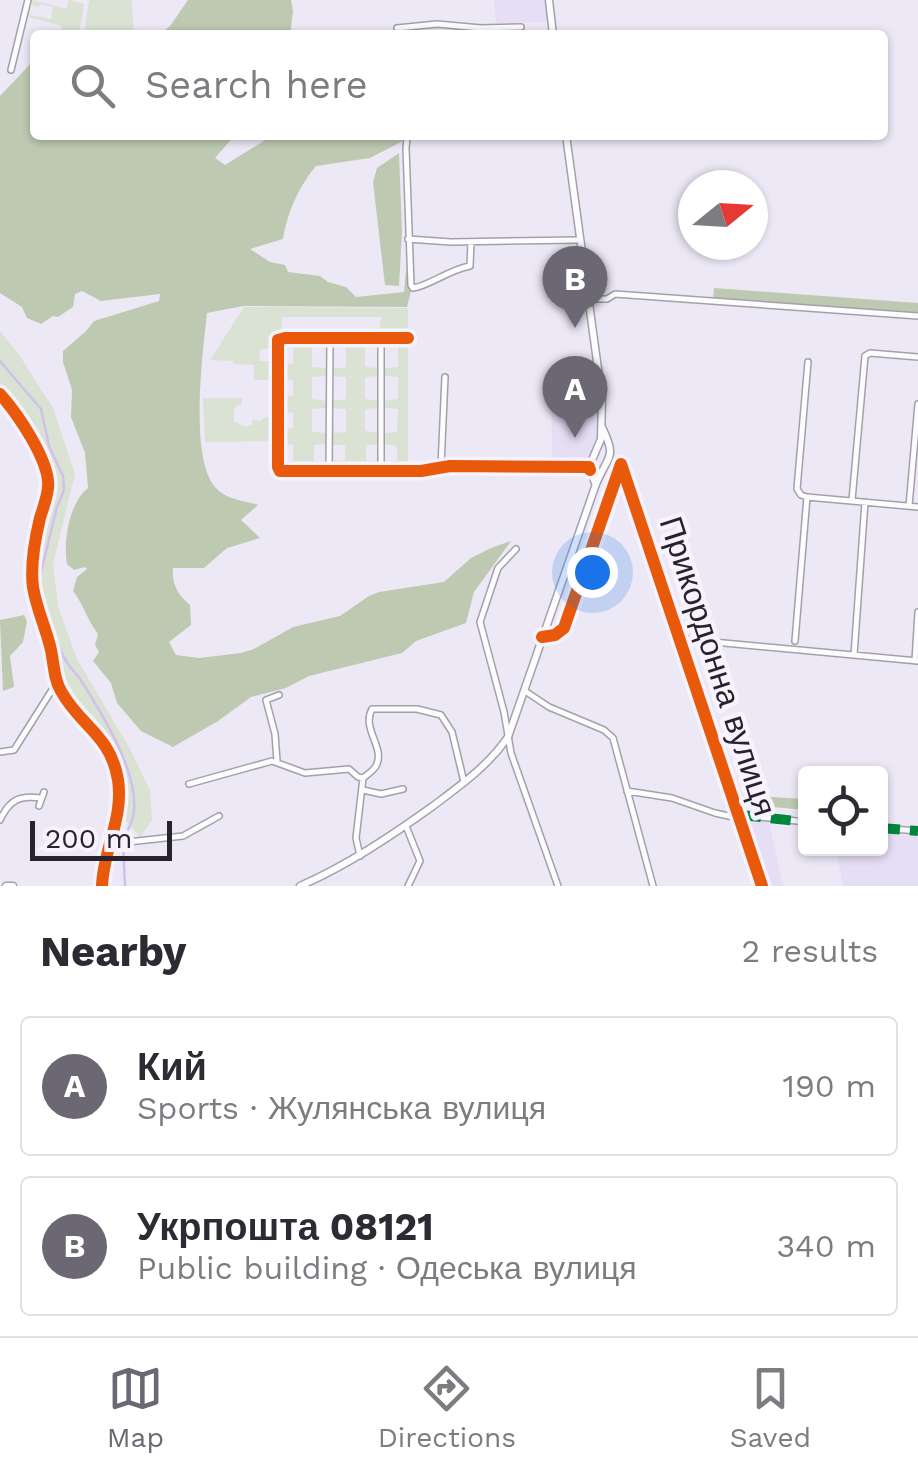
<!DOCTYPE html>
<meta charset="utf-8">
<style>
:root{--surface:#fff;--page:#f7f7f7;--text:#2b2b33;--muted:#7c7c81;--line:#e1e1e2;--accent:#6c6873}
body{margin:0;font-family:"Work Sans",sans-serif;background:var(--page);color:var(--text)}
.controls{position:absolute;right:30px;bottom:30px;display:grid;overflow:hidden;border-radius:10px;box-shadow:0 2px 8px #0004}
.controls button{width:90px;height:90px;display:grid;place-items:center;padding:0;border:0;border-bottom:2px solid var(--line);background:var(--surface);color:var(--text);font:50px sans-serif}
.compass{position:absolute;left:678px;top:170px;width:90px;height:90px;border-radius:50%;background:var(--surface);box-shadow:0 2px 8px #0004;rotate:72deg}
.scale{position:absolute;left:30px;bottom:25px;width:142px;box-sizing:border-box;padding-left:10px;border:5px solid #26232c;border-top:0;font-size:28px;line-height:35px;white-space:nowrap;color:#26232c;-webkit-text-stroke:8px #f6f3fd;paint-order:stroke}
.you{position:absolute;left:592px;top:572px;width:35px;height:35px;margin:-25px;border:8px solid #fff;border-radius:50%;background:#1a73e8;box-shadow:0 0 0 15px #1a73e833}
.badge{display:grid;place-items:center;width:65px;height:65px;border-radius:50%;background:var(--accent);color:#fff;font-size:32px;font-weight:700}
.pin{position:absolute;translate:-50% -82px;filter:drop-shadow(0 2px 5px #0008)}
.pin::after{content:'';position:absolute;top:52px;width:35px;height:30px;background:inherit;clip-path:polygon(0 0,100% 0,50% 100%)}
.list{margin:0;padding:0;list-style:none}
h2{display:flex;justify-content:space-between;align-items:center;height:130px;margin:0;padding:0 40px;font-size:42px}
h2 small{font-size:32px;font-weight:400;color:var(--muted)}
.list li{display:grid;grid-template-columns:65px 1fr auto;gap:30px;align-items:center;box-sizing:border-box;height:140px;margin:0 20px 20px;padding:0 20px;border:2px solid var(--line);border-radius:10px}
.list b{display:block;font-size:38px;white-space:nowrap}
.list p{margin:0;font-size:32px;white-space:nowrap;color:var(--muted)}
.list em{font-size:32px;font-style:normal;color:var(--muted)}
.icon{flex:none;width:55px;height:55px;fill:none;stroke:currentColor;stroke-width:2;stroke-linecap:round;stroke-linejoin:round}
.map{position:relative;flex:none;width:918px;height:886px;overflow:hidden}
.search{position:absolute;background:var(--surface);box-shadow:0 2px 8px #0004;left:30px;right:30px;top:30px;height:110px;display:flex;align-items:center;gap:25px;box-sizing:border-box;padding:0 35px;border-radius:10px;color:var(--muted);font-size:38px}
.sheet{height:450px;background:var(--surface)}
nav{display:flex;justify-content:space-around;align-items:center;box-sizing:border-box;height:140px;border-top:2px solid var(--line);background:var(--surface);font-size:28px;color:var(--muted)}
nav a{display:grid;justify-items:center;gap:5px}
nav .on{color:var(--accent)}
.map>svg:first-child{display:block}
</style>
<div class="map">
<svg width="918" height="886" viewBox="0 0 918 886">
<rect width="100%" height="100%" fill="#ede8f6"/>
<path fill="#e6def5" d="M 494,0 L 545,0 L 547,22 L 496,23 Z
M 595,369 L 599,397 L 599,443 L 589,463 L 558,463 L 552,457 L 551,371 Z
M 745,818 L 769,822 L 783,886 L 767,886 Z
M 881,833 L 918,836 L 918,886 L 843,886 L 836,849 L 880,848 Z"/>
<path fill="#dae2d3" d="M 33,0 L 66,9 L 69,0 L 84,4 L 79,35 L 60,35 L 62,26 L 29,17 L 29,15 L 51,19 L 53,7 L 41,4 L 39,7 L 32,5 Z
M 89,0 L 132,0 L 134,35 L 84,35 Z
M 244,307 L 408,308 L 408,336 L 379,335 L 381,317 L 282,317 L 281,333 L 270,336 L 269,348 L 260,350 L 259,361 L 275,361 L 275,380 L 254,380 L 254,365 L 234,364 L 233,361 L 210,360 Z
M 0,331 L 20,356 L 53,408 L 75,474 L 53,564 L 58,606 L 77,659 L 130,749 L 150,790 L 152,820 L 140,837 L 126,821 L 124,779 L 111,746 L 62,680 L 36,587 L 40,546 L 56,491 L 51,469 L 12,399 L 0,388 Z
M 377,340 L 379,344 L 365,345 L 365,367 L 379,368 L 379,376 L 365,377 L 365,399 L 379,401 L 379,408 L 365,409 L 365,431 L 379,433 L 379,444 L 366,445 L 366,461 L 379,460 L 379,466 L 333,468 L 332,467 L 334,460 L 345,461 L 345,445 L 332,445 L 332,433 L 346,432 L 346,409 L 332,408 L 332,401 L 346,399 L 346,377 L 332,376 L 332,369 L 346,367 L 346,345 L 332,343 L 333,341 Z
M 387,340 L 408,340 L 408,468 L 386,468 L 383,465 L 386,460 L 387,462 L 397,461 L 397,446 L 384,444 L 383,433 L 397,432 L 398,409 L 384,408 L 384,401 L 398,399 L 398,377 L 384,376 L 384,368 L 398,367 L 398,345 L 389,345 L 384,342 Z
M 284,341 L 327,342 L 327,344 L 312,345 L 312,367 L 327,368 L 327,376 L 312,377 L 312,399 L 327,401 L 327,408 L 312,409 L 312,432 L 327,433 L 327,444 L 314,445 L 314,461 L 326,461 L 325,468 L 280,467 L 281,462 L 293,461 L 293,445 L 279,443 L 280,426 L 283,425 L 283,429 L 293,428 L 293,413 L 283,412 L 283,417 L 280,415 L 280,391 L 283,391 L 283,396 L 293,396 L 293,380 L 284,379 L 283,384 L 280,383 L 280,360 L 283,360 L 283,364 L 293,364 L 293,348 L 284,348 L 283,351 L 280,351 L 281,342 Z
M 203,398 L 242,398 L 242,404 L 234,407 L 234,421 L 246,427 L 252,425 L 252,419 L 260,421 L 265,417 L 275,417 L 275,441 L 205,442 Z"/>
<path fill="#bec9b2" d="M 188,0 L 291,0 L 293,11 L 290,35 L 159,35 L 170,26 Z
M 35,59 L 35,135 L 235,135 L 215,158 L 225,165 L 273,135 L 396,135 L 403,141 L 370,158 L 316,166 C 299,186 287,213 283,239 L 250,249 L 270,262 L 285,265 L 288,272 L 320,276 L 328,282 L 346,287 L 356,297 L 404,292 L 406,270 L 411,291 L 407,307 L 243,306 L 207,313 C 203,352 189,457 215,487 C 226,500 243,500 258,505 L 241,520 L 260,538 L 227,548 L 204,568 L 173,568 C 172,585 177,594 190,605 L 191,625 L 169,642 L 176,655 L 199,658 L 241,653 L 254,649 L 293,627 L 340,616 L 369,596 L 379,592 L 444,582 L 471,558 L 491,548 L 511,541 L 474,592 L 466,623 L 416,641 L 402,653 L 309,676 L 286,688 L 251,697 L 218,721 L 173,747 L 141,731 L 117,703 L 111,683 L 93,661 L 99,652 L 95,645 L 98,634 C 87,620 84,605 73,591 L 77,577 L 87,569 L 85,567 L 74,570 L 67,564 C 63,541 69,503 88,488 L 85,453 L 71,417 L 72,390 L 63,362 L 63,351 L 86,331 L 94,321 L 159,301 L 160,294 L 101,301 L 82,291 L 75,294 L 73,307 L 58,317 L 53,316 L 41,324 L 27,318 L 22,307 L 0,293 L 0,96 Z
M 399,153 L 402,232 L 399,286 L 385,285 L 373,182 L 377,168 Z
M 714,288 L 918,303 L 918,313 L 713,299 Z
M 24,615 L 27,621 L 23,642 L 10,656 L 14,687 L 3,691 L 0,620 Z
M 739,795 L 805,799 L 805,810 L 742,804 Z"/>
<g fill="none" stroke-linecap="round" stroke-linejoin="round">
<path stroke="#d1c0ec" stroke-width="2.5" d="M 0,361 L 41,409 L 49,446 L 63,476 L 64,490 L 57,507 L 38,584 C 42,608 55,644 68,664 C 72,670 78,675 82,682 C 103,715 142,778 133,817 C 131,824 127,832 124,839
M 123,844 L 125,886"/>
<defs>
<path id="minor" d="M 397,28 L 437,24 L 481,28 L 521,27
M 11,70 L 28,0
M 410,135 L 407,138 L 406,148 L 411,285 L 413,288 C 429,286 448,270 470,266 L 471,242
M 442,135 L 478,135
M 408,239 L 451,242 L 579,240
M 587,299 L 607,299 L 615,294 L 918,316
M 408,338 L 285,338 L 278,340 L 278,467 L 280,471 L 421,471 L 450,466 L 589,467
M 381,339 L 381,471
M 0,394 C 17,413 51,462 48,488 C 47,498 43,508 40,518 C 35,539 30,565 33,587 C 36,607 45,626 50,646 C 54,660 53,678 61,691 C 79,725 111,735 118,780 C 124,818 103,850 102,886
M 441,466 L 445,377
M 329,471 L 330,339
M 807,497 L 801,495 L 797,489 L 808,362
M 807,497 L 918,507
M 852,500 L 865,356 L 870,353 L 918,357
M 909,506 L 918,404
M 516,549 L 498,568 L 480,622 L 504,712 L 511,753 L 558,886
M 542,637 L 555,635 L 564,628 L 621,464 L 762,886
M 681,639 L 918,661
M 795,641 L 807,497
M 854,655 L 865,502
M 915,661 L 918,612
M 525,691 L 549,707 L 604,730 L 613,738 L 653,886
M 0,752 L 14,750 L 57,682
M 277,761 L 275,734 L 266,700 L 279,695
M 189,784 L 272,761 L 305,773 L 349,769 L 358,777 L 363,778
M 363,790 L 381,794 L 403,789
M 627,791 L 672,798 L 715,813 L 733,817
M 39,806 L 44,792
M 741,815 L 806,822
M 0,820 C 9,801 18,795 40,798
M 406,826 L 420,861 L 408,886
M 880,828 L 918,831
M 113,840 L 128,842 L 183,836 L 219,816
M 360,856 L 356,838 L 363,778 C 368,774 373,771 376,766 C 386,748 361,729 372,709 L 417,709 L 441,715 L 452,732 L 464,782"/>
<path id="tertiary" d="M 549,0 L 553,35
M 566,135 L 602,398 L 601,439 L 589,467 L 595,483
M 6,886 L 13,886
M 300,886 C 348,865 391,836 433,806 C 461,785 488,766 508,737 L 596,484 C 609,453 617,459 602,427"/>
</defs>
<use href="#minor" stroke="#a4a0ab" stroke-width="8"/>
<use href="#tertiary" stroke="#a4a0ab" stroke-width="9"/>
<use href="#minor" stroke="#fcfcfe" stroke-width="5"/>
<use href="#tertiary" stroke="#fcfcfe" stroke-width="6"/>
<path stroke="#00873e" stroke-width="10" stroke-dasharray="20 10" stroke-linecap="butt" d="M 741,815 L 806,822
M 880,828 L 918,831"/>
<defs>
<path id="cycleway" d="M 408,338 L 285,338 L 278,340 L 278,467 L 280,471 L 421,471 L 450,466 L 589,467 L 590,470
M 0,394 C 17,413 51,462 48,488 C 47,498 43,508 40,518 C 35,539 30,565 33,587 C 36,607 45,626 50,646 C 54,660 53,678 61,691 C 79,725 111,735 118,780 C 124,818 103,850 102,886
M 542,637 L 555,635 L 564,628 L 621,464 L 762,886"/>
</defs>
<use href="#cycleway" stroke="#f6f3fd" stroke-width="19"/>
<use href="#cycleway" stroke="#e8590c" stroke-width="12"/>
</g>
<g text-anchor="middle" stroke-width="9" stroke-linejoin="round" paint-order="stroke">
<g font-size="32" fill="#26232c" stroke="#f6f3fd">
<text transform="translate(718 666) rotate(72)" y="11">Прикордонна вулиця</text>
</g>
</g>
</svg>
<div class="controls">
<button><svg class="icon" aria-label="locate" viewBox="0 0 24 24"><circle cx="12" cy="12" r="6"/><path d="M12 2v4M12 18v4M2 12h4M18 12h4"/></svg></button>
</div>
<svg class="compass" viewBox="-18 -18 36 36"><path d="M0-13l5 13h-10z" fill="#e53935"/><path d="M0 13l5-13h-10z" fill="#7c7c81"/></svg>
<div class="scale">200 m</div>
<div class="you"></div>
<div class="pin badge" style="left:575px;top:438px">A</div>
<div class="pin badge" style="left:575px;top:328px">B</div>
<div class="search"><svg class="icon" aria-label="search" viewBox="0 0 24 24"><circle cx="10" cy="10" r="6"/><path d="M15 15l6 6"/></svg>Search here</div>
</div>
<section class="sheet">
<h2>Nearby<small>2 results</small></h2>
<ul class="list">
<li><span class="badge">A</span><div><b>Кий</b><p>Sports · Жулянська вулиця</p></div><em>190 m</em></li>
<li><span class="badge">B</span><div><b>Укрпошта 08121</b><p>Public building · Одеська вулиця</p></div><em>340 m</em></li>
</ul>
</section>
<nav>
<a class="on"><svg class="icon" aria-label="map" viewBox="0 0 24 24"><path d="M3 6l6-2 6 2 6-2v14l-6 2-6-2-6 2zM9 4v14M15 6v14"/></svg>Map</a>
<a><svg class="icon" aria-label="directions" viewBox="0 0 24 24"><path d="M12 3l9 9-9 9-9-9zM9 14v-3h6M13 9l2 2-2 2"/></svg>Directions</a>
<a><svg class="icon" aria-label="saved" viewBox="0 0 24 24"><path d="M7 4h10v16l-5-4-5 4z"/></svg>Saved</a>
</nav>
